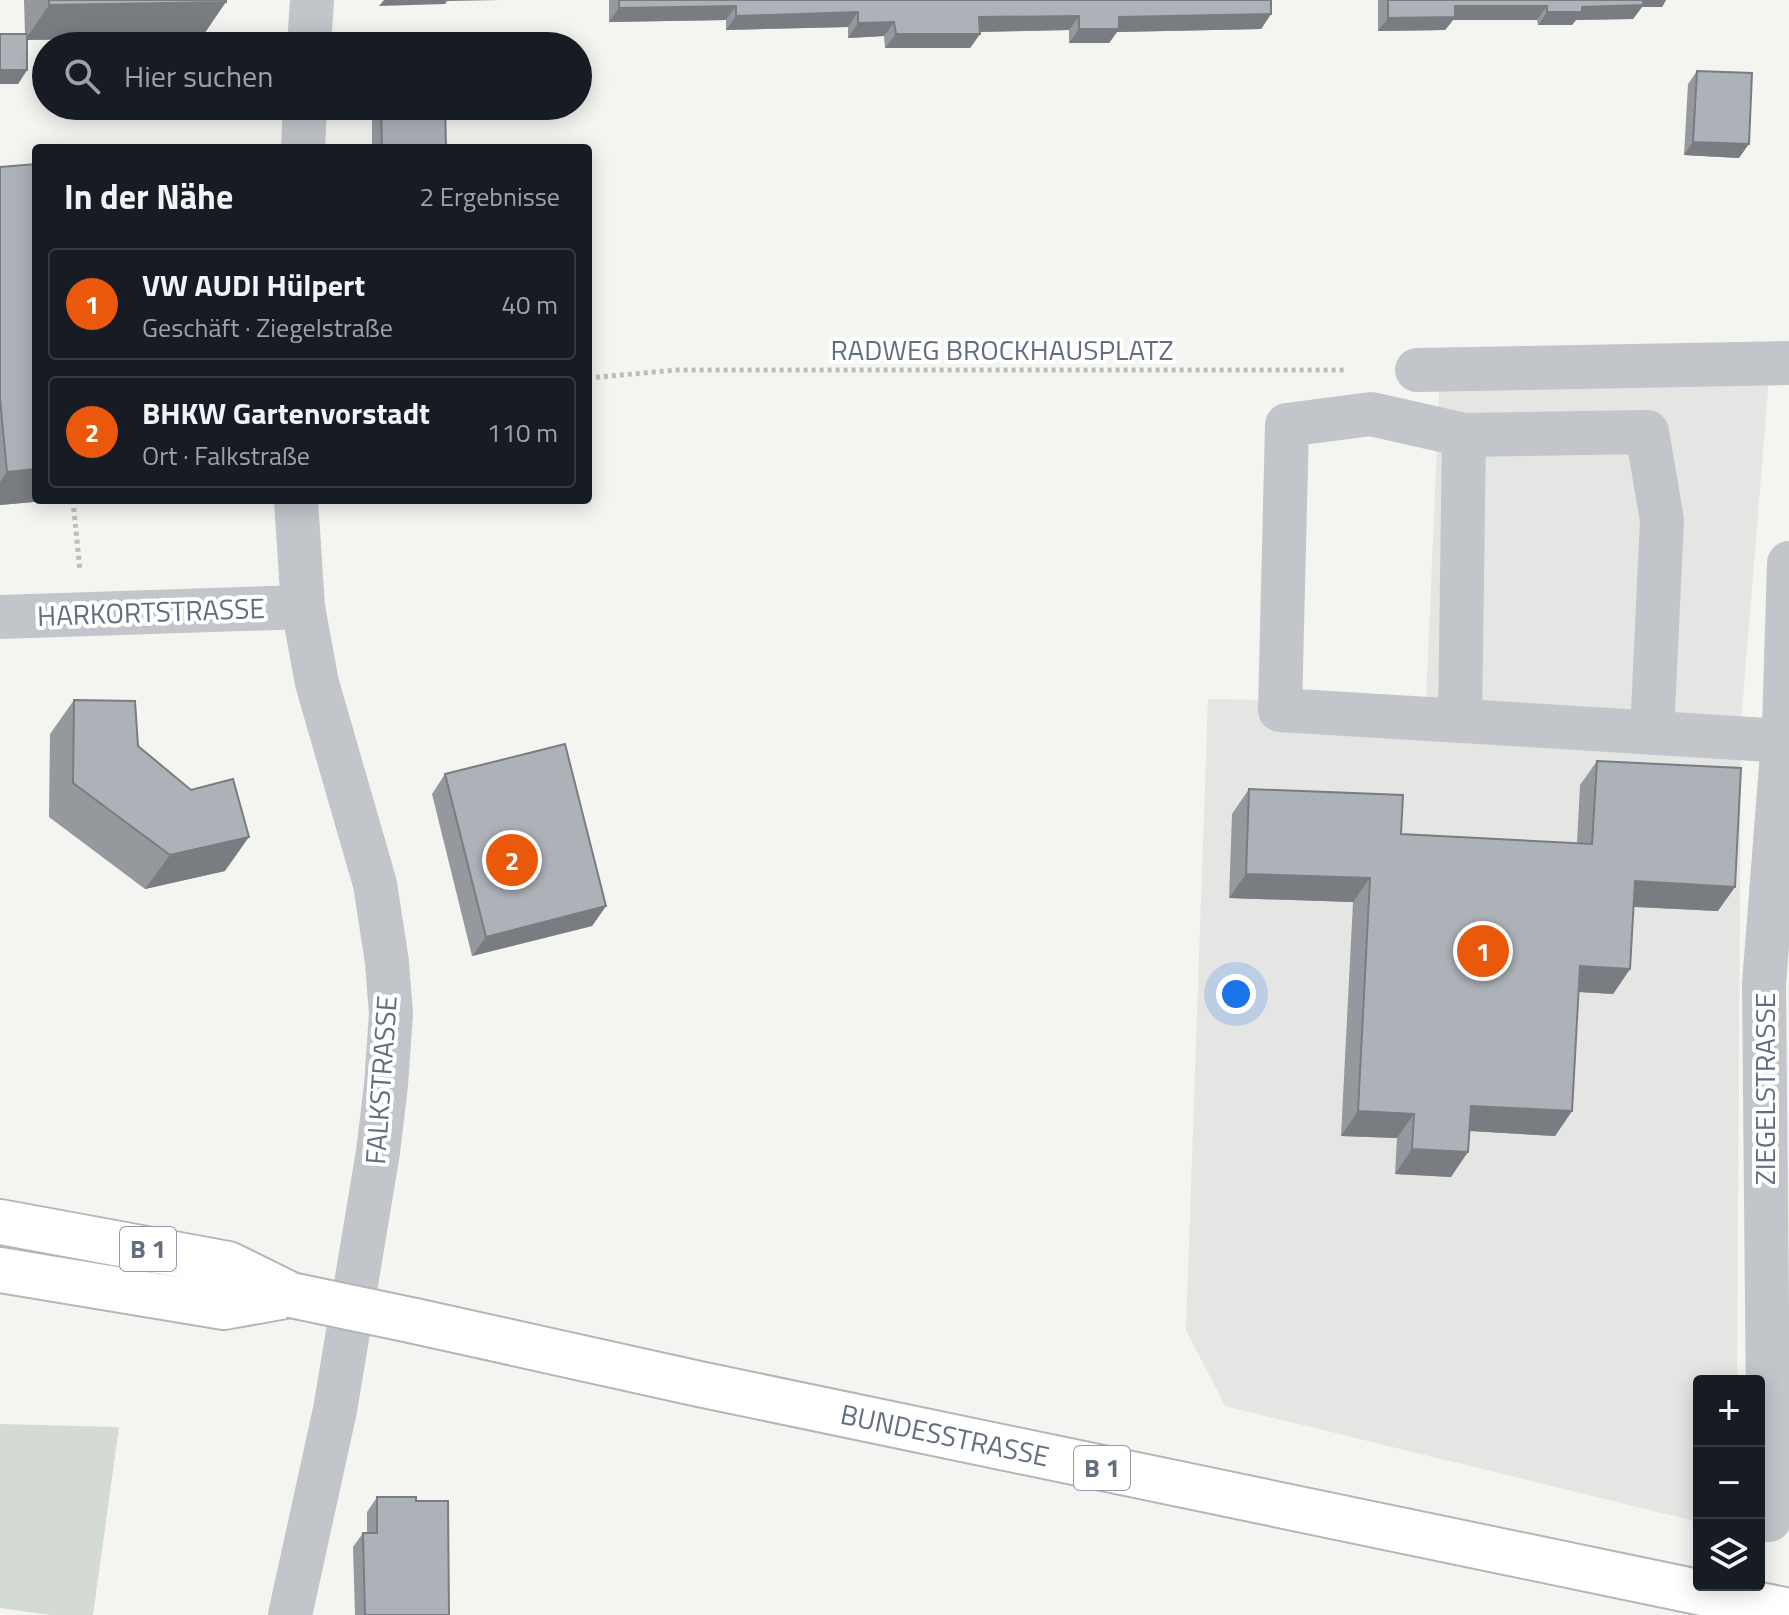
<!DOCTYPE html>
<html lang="de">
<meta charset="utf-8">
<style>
:root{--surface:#171b24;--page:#20242c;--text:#f1f3f6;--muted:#9ea1a6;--line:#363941;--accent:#ea580c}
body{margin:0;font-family:"Titillium Web",sans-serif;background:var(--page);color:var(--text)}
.controls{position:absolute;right:24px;bottom:24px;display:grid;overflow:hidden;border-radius:8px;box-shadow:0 4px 20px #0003}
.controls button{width:72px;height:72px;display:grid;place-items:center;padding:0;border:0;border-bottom:2px solid var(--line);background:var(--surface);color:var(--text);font:40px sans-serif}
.you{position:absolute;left:1236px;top:994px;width:28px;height:28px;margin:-20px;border:6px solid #fff;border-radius:50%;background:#1a73e8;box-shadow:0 0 0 12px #1a73e833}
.badge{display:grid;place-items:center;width:52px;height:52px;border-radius:50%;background:var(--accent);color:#fff;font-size:26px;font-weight:700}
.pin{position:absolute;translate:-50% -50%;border:4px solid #fff;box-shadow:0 2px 8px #0006}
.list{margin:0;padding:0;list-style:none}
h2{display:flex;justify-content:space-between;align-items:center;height:104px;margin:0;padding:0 32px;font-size:34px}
h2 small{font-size:26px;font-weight:400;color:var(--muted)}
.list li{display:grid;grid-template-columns:52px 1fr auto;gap:24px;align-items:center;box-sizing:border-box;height:112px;margin:0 16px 16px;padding:0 16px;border:2px solid var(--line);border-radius:8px}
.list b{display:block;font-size:30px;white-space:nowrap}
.list p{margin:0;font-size:26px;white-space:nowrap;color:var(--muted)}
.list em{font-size:26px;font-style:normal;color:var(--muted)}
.icon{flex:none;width:44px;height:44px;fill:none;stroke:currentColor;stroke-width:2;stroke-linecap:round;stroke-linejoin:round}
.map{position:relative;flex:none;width:1789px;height:1615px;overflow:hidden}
.search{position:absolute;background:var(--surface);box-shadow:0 4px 20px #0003;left:32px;top:32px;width:560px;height:88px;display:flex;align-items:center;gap:20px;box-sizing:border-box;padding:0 28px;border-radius:44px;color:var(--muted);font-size:30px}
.panel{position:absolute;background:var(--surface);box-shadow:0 4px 20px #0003;left:32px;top:144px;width:560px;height:360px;border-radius:8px}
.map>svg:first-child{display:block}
</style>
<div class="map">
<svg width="1789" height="1615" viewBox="0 0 1789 1615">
<rect width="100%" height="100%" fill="#f4f5f1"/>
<path fill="#e5e5e4" d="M 1770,366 L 1741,723 L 1737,1381 L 1699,1381 L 1699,1522 L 1225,1406 L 1186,1330 L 1208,699 L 1426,702 L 1440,375 Z"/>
<path fill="#d4dbd2" d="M 0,1424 L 119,1427 L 93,1615 L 51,1615 L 0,1608 Z"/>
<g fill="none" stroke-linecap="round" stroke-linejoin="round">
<defs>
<g id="major">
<path d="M 0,1222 L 228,1264 L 291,1295"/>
<path d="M 0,1270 L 224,1307 L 291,1295"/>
<path id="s1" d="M 415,1321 L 699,1384 L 1789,1611"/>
</g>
</defs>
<use href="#major" stroke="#b3b6bb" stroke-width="48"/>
<path stroke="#bcbdc0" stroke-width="5" stroke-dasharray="4 4" stroke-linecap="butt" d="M 588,378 L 676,370 L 1344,370
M 73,500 L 80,571"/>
<path stroke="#c2c5c9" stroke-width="44" d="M 309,46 L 312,0
M 303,148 L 305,106
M 1417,370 L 1789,363
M 1464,435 L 1647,432 L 1662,520 L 1652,733
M 0,617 L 303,607
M 1460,721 L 1464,435 L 1371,414 L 1287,425 L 1280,710 C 1448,720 1615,730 1783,741
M 1769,1520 L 1764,984 L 1784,727 L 1789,563
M 290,1615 L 335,1410 L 378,1152 L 386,1085 L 391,1014 L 387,962 L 375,884 L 317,683 L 303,607 L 296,500"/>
<use href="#major" stroke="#fff" stroke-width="44"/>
<defs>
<path id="major-bridge" d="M 291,1295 L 415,1321"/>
</defs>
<use href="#major-bridge" stroke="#b3b6bb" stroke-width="48" stroke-linecap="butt"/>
<use href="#major-bridge" stroke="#fff" stroke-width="44"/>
</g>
<path fill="#95999e" d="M 24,0 L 226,0 L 202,37 L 27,40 L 27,70 L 18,84 L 0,84 L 25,34 Z
M 609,0 L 1271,0 L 1271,14 L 1261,29 L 1117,32 L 1109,43 L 1069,43 L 1069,30 L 980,32 L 980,34 L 970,48 L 885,48 L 884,36 L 848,38 L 848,27 L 726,30 L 726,20 L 609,22 Z
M 1378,0 L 1666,0 L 1662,7 L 1642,7 L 1633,19 L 1576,20 L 1572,25 L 1538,25 L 1537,20 L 1453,20 L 1445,30 L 1378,31 Z
M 1697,71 L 1739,158 L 1684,155 L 1688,84 Z
M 372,106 L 445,106 L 446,148 L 372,148 Z
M 0,167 L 45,501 L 0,505 Z
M 74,700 L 138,746 L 225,871 L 145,889 L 49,817 L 50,734 Z
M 1597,761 L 1718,911 L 1634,907 L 1630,969 L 1613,994 L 1578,992 L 1572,1111 L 1555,1136 L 1469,1131 L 1451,1177 L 1395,1174 L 1397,1138 L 1341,1136 L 1353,902 L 1229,898 L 1232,814 L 1249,789 L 1401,834 L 1577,843 L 1580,785 Z
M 445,774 L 606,906 L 592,926 L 472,956 L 432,794 Z
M 377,1497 L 416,1501 L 449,1615 L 355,1615 L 353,1547 L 363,1533 L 367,1533 L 367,1512 Z"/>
<path fill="#797d81" d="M 384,0 L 501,0 L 447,1 L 445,4 L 379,6 Z
M 1638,0 L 1666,0 L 1662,7 L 1642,7 L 1633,19 L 1576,20 L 1572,25 L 1538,25 L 1547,12 Z
M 226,2 L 202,37 L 25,40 L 49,5 Z
M 736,6 L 726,20 L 609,22 L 619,8 Z
M 1455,6 L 1547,6 L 1537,20 L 1453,20 L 1445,30 L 1378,31 L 1388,18 Z
M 858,12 L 848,27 L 726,30 L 736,16 Z
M 1271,14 L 1261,29 L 1117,32 L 1109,43 L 1069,43 L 1079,29 L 1119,17 Z
M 1079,16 L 1069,30 L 969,32 L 979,17 Z
M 894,22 L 884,36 L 848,38 L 858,23 Z
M 896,34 L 980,34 L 970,48 L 885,48 Z
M 0,70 L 27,70 L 18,84 L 0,84 Z
M 1693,142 L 1749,144 L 1739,158 L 1684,155 Z
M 36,469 L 36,500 L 45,500 L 45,501 L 0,505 L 0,482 L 7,472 Z
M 249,837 L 225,871 L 145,889 L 170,855 Z
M 1246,874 L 1370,878 L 1353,902 L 1229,898 Z
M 1635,881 L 1735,887 L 1718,911 L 1618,906 Z
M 606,906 L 592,926 L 472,956 L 486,937 Z
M 1580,966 L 1630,969 L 1613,994 L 1563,991 Z
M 1471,1106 L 1572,1111 L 1555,1136 L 1454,1130 Z
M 1358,1111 L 1414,1114 L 1397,1138 L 1341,1136 Z
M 1412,1149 L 1468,1152 L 1451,1177 L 1395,1174 Z"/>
<path fill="#adb2b8" stroke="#797d81" stroke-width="2" d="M 49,0 L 226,0 L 226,2 L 49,5 Z
M 619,0 L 1271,0 L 1271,14 L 1119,17 L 1119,29 L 1079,29 L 1079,16 L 979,17 L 980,34 L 896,34 L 894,22 L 858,23 L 858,12 L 736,16 L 736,6 L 619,8 Z
M 1388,0 L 1643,0 L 1643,5 L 1582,7 L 1582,12 L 1547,12 L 1547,6 L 1455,6 L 1455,17 L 1388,18 Z
M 0,34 L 27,34 L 27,70 L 0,70 Z
M 1697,71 L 1752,73 L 1749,144 L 1693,142 Z
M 381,106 L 445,106 L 446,148 L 382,148 Z
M 36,164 L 36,469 L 7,472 L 0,399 L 0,167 Z
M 74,700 L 135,701 L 138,746 L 191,790 L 233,779 L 249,837 L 170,855 L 73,783 Z
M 565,744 L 606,906 L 486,937 L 445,774 Z
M 1597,761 L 1741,768 L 1735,887 L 1635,881 L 1630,969 L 1580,966 L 1572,1111 L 1471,1106 L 1468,1152 L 1412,1149 L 1414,1114 L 1358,1111 L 1370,878 L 1246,874 L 1249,789 L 1403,795 L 1401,834 L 1592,844 Z
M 377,1497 L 416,1497 L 416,1501 L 448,1501 L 449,1615 L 365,1615 L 363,1533 L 377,1533 Z"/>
<g text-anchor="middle" stroke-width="8" stroke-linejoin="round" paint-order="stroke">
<g fill="#fff" stroke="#929aa7" stroke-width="2">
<rect x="120" y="1227" width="56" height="44" rx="6"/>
<rect x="1074" y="1446" width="56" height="44" rx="6"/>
</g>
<g font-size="26" font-weight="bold" fill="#646e81">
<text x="148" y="1258">B 1</text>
<text x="1102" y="1477">B 1</text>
</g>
<g font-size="28" fill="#646e81" stroke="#fff">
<text x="1002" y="360">RADWEG BROCKHAUSPLATZ</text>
<text transform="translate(151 612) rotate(-2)" y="10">HARKORTSTRASSE</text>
<text transform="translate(381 1080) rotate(-86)" y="10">FALKSTRASSE</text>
<text transform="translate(1765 1089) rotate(-90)" y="10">ZIEGELSTRASSE</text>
<text dy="10" stroke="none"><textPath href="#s1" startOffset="542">BUNDESSTRASSE</textPath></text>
</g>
</g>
</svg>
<div class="controls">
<button>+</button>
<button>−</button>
<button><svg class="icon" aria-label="layers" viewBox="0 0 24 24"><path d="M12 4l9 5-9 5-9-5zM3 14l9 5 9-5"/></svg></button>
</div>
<div class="you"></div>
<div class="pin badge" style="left:1483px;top:951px">1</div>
<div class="pin badge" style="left:512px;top:860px">2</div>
<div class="search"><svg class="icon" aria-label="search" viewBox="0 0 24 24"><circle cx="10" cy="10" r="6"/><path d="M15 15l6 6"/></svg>Hier suchen</div>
<section class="panel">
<h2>In der Nähe<small>2 Ergebnisse</small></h2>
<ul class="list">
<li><span class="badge">1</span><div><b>VW AUDI Hülpert</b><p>Geschäft · Ziegelstraße</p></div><em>40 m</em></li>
<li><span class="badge">2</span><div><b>BHKW Gartenvorstadt</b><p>Ort · Falkstraße</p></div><em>110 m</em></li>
</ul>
</section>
</div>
